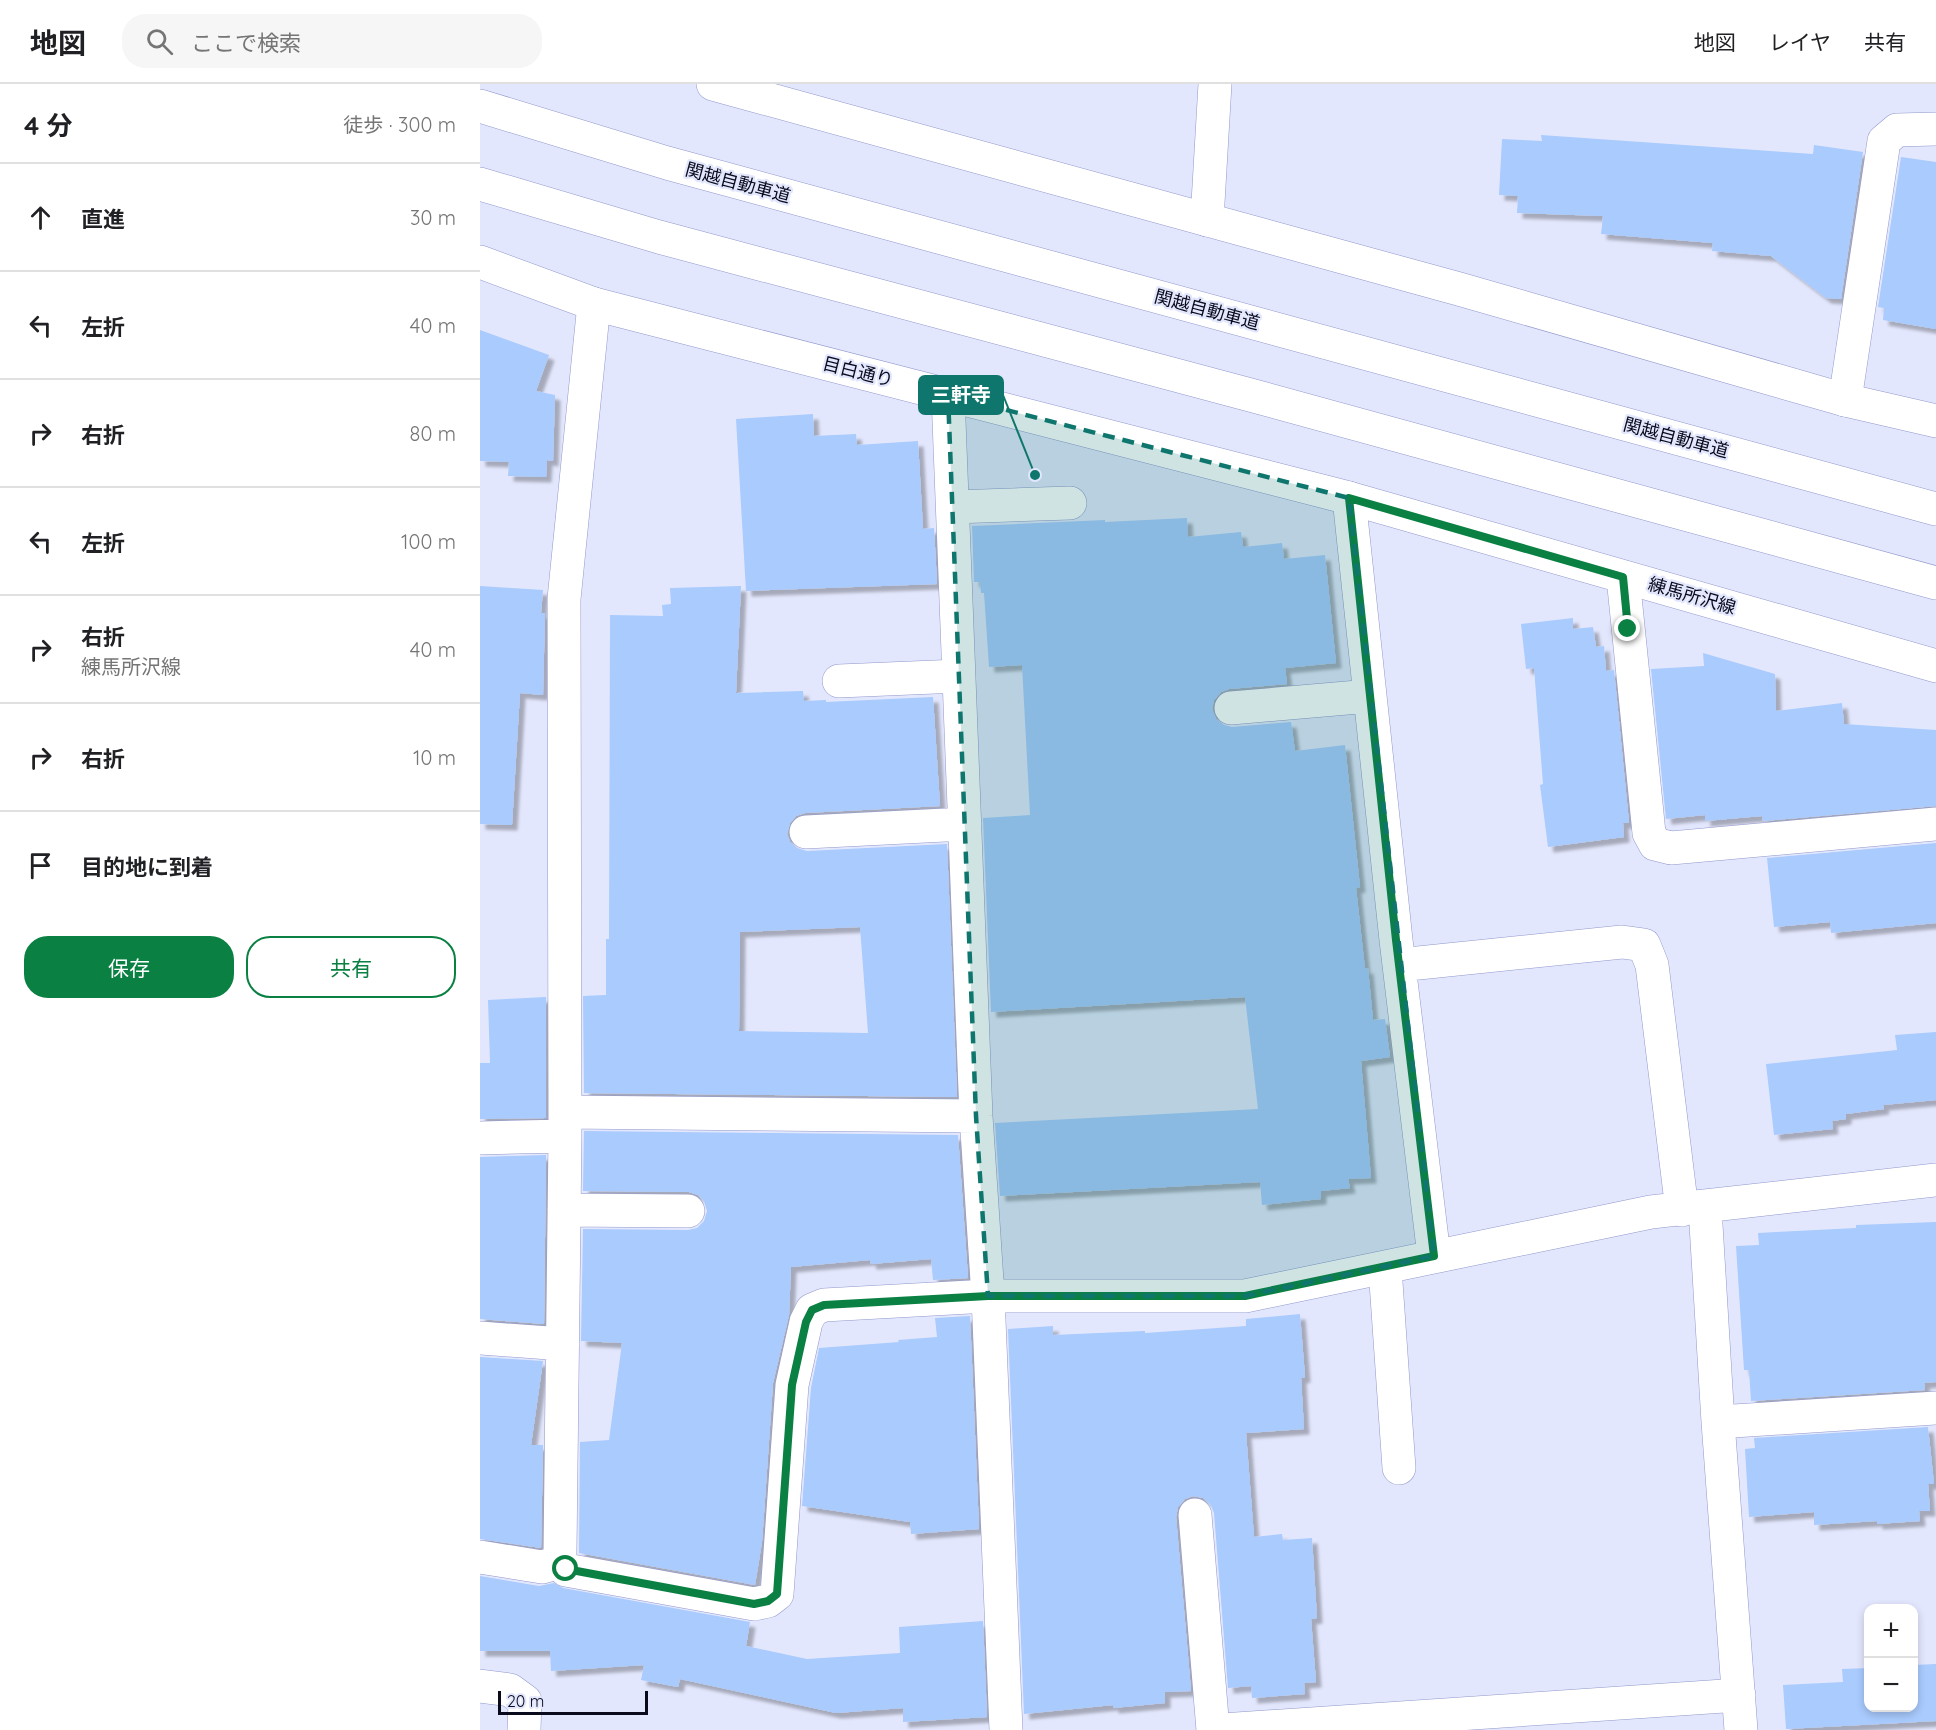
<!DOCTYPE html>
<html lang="ja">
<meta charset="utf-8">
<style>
:root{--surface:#fff;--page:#f6f6f6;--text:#202124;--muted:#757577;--line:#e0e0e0;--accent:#0b8043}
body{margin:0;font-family:Quicksand,"Noto Sans JP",sans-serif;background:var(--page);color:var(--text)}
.controls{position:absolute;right:18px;bottom:18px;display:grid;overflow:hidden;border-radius:12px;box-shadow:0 3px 9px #0003}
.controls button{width:54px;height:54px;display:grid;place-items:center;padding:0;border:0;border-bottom:2px solid var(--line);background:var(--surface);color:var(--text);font:30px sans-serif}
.scale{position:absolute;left:18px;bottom:15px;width:150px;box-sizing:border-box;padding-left:6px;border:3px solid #090a1c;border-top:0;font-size:16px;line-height:21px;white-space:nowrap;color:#090a1c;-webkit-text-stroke:4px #e3e7fd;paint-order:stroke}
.stop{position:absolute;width:18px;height:18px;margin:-14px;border:4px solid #0b8043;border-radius:50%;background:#fff}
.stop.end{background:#0b8043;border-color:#fff;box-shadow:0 2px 6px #0008}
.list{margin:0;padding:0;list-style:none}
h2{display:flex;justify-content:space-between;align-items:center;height:78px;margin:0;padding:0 24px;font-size:26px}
h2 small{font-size:20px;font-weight:400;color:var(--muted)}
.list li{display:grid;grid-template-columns:39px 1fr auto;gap:18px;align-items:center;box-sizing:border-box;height:108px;padding:0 24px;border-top:2px solid var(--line)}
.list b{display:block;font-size:22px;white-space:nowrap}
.list p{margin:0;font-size:20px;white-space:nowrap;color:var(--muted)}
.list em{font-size:20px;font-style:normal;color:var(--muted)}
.actions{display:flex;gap:12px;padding:18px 24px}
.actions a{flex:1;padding:14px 0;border:2px solid var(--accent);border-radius:24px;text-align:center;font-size:21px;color:var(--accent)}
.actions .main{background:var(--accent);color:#fff}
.icon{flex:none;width:33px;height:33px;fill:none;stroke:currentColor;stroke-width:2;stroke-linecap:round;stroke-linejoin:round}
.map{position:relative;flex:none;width:1456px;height:1646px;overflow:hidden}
header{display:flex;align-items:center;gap:36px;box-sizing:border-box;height:84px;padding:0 30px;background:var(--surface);border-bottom:2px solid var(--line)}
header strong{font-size:28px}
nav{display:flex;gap:33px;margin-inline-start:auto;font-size:21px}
.search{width:420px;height:54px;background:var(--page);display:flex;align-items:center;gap:15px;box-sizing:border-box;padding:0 21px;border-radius:24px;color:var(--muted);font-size:22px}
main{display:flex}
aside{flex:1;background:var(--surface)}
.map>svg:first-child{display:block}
</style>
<header>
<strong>地図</strong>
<div class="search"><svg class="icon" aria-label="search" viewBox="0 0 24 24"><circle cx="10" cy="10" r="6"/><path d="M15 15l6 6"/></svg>ここで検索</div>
<nav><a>地図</a><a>レイヤ</a><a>共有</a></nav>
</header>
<main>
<aside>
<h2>4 分<small>徒歩 · 300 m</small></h2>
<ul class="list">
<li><svg class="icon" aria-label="ahead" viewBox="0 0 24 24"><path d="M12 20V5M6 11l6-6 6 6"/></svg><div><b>直進</b></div><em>30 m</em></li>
<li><svg class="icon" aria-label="left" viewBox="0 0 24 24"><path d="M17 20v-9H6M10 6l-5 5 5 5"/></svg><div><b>左折</b></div><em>40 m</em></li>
<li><svg class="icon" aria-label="right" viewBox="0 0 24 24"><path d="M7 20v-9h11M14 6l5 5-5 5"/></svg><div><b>右折</b></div><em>80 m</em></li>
<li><svg class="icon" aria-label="left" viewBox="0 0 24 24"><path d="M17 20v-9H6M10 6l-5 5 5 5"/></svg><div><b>左折</b></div><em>100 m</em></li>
<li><svg class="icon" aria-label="right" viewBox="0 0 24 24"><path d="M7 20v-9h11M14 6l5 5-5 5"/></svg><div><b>右折</b><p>練馬所沢線</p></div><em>40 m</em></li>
<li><svg class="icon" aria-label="right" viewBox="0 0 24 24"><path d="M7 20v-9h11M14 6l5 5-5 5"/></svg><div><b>右折</b></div><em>10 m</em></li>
<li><svg class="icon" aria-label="arrive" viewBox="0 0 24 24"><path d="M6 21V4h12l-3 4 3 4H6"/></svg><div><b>目的地に到着</b></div></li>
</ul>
<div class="actions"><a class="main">保存</a><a>共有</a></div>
</aside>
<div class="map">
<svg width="1456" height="1646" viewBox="0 0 1456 1646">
<defs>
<filter id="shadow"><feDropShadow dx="5.5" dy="5.5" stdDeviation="1.5" flood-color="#0004"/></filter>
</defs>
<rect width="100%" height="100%" fill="#e3e7fd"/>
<path fill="#a9cbfe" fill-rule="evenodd" filter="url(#shadow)" d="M 1061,51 L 1333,70 L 1334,61 L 1383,68 L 1361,215 L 1346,214 L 1291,172 L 1232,167 L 1233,159 L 1121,150 L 1123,132 L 1037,129 L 1038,112 L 1019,111 L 1022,55 L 1062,57 Z
M 1421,73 L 1456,78 L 1456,245 L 1403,236 L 1404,224 L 1398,223 Z
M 0,246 L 69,271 L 56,307 L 75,311 L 73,377 L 67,376 L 66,393 L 28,392 L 29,378 L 0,377 Z
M 333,330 L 334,352 L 376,350 L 377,361 L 438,357 L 443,445 L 454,444 L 457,500 L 266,507 L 256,335 Z
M 707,434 L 708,453 L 761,448 L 763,463 L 802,459 L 804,475 L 845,471 L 856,579 L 805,584 L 807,600 L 749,605 L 741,608 L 734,616 L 732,625 L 736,635 L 744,641 L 752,643 L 811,638 L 815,667 L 865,661 L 880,803 L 876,804 L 885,885 L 888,884 L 893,936 L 905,935 L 910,973 L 881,977 L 891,1094 L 868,1095 L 870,1104 L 841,1107 L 841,1115 L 782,1121 L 780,1098 L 520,1112 L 515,1039 L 778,1025 L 765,913 L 511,928 L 503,734 L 550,731 L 542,581 L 509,583 L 504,509 L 501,509 L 500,498 L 494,498 L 492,442 L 625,436 L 625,438 Z
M 0,502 L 63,506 L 61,529 L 65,529 L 63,611 L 40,609 L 32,741 L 0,740 Z
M 261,502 L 256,609 L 323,607 L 324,617 L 346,616 L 346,618 L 453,613 L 460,722 L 325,729 L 316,732 L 310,739 L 307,750 L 310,758 L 317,764 L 327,767 L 467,760 L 477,1013 L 104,1009 L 103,912 L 126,911 L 126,855 L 129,855 L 130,531 L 183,532 L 182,521 L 191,520 L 190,504 ZM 380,843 L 388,949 L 259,947 L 260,848 Z
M 1093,534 L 1093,545 L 1113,543 L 1116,563 L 1124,562 L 1126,587 L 1134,586 L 1149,739 L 1143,739 L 1144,753 L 1068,763 L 1060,701 L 1063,700 L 1054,584 L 1046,585 L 1041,540 Z
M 1223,569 L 1295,590 L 1296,627 L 1362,619 L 1364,640 L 1456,646 L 1456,722 L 1283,737 L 1282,732 L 1225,737 L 1225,731 L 1186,735 L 1171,585 L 1224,582 Z
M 1456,759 L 1456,839 L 1351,849 L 1350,838 L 1294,843 L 1287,774 Z
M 66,913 L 66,1034 L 0,1035 L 0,979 L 10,979 L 8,916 Z
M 1456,948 L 1456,1016 L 1403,1021 L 1404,1025 L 1366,1030 L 1366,1035 L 1352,1037 L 1353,1045 L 1294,1051 L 1286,980 L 1417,966 L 1415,951 Z
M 104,1047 L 478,1051 L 488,1194 L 453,1196 L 451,1175 L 391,1180 L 390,1176 L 311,1183 L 309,1231 L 293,1299 L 282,1458 L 275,1501 L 99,1469 L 100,1358 L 129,1356 L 142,1259 L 101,1257 L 103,1145 L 208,1146 L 217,1144 L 224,1137 L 227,1127 L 224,1117 L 218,1111 L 209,1108 L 103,1107 Z
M 66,1071 L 64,1240 L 0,1235 L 0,1073 Z
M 1456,1138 L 1456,1298 L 1444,1299 L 1445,1306 L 1271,1317 L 1269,1286 L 1264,1286 L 1256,1162 L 1279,1161 L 1278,1149 L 1376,1144 L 1376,1141 Z
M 820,1230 L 825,1293 L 821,1294 L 824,1345 L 766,1349 L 774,1453 L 802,1450 L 803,1456 L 832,1454 L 837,1534 L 831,1535 L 836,1598 L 824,1599 L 825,1610 L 772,1614 L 771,1602 L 748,1604 L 734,1429 L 731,1421 L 723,1414 L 713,1412 L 705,1415 L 698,1423 L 696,1433 L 711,1607 L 685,1608 L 685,1619 L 633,1624 L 633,1621 L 544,1630 L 528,1245 L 573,1242 L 573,1251 L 665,1247 L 665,1249 L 766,1242 L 766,1235 Z
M 490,1232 L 499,1445 L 431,1450 L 430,1438 L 322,1422 L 331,1304 L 339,1264 L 419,1258 L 418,1256 L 457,1253 L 455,1234 Z
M 0,1273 L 63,1277 L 51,1361 L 63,1361 L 61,1464 L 0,1455 Z
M 1448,1343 L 1454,1400 L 1448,1400 L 1450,1427 L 1439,1427 L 1440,1437 L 1397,1440 L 1397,1437 L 1334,1441 L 1334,1428 L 1269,1433 L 1265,1365 L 1275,1364 L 1274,1354 Z
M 0,1492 L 59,1502 L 74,1499 L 83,1504 L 270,1538 L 266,1562 L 327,1575 L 420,1569 L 419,1543 L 503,1537 L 507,1633 L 423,1638 L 423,1624 L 356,1629 L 200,1595 L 198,1603 L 161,1596 L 164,1581 L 71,1587 L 70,1567 L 0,1567 Z
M 1456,1580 L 1456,1637 L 1306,1645 L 1303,1601 L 1363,1598 L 1362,1585 L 1389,1584 L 1389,1623 L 1434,1623 L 1434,1581 Z"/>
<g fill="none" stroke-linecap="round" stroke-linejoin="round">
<defs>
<path id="minor" d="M 727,136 L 735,0
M 114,220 L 84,515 L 85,1052 L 80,1467 L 80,1478 L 86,1486 L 274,1520 L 288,1517 L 297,1510 L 312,1301 L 326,1238 L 332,1226 L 344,1221 L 508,1212 L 765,1212 L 1171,1128 L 1456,1096
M 468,311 L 496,1032 L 508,1212 L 526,1646
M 1365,316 L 1404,57 L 1417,46 L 1456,45
M 869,414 L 916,856 L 954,1172
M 473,423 L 590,419
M 1143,493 L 1169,749 L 1175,760 L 1191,764 L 1456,740
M 359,597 L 479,592
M 751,624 L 890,612
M 326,748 L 485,740
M 919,881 L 1142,858 L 1164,861 L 1172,881 L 1202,1126
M 85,1028 L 496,1032
M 0,1054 L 85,1052
M 1225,1124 L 1238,1338 L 1261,1646
M 84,1126 L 208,1127
M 905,1184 L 919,1384
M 0,1254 L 83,1260
M 1238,1338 L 1456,1324
M 715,1431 L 733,1646
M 0,1473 L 62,1483 L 80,1478
M 0,1602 L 30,1606 L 45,1617 L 44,1646
M 742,1646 L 1259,1611"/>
<path id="major" d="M 233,0 L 979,205 L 1365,316 L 1456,337
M 0,178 L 114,220 L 869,414 L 1456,582"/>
<path id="highway" d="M 0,22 L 187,79 L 1456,425
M 0,100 L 179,153 L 774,312 L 1456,499"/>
</defs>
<use href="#minor" stroke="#9198cc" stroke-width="34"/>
<use href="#major" stroke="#9198cc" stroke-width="34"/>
<use href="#highway" stroke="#9198cc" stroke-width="34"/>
<use href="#minor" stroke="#fff" stroke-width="33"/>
<use href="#major" stroke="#fff" stroke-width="33"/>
<use href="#highway" stroke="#fff" stroke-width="33"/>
</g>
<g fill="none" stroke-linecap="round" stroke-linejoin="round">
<path stroke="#0b8043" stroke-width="8" d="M 86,1485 L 274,1520 L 288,1517 L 297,1510 L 312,1301 L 326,1238 L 332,1226 L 344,1221 L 508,1212 L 765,1212 L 954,1172 L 916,856 L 869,414 L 1143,493 L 1148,545"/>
</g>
<path fill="#0f766e" fill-opacity="0.2" stroke="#0f766e" stroke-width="4.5" stroke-dasharray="12 8" stroke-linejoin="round" d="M 468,311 L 869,414 L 954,1172 L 765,1212 L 508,1212 L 496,1032 Z"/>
<g text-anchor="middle" stroke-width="4.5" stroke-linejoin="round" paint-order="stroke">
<g font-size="18" fill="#090a1c" stroke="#e3e7fd">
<text transform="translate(258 99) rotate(15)" y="6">関越自動車道</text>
<text transform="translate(727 226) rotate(15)" y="6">関越自動車道</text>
<text transform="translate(378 288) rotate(14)" y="6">目白通り</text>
<text transform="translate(1196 354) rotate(15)" y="6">関越自動車道</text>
<text transform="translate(1212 512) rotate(16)" y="6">練馬所沢線</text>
</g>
</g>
<path fill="none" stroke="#0f766e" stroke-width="2" d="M555 391L523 311"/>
<circle fill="#0f766e" stroke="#e3e7fd" stroke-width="2" cx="555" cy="391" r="6"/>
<rect fill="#0f766e" stroke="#0f766e" stroke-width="2" x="439" y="292" width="84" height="38" rx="6"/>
<g font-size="20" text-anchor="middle" font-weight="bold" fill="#fff">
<text x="481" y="318">三軒寺</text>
</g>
</svg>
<div class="controls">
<button>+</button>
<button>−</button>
</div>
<div class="scale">20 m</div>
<div class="stop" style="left:86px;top:1485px"></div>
<div class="stop end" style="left:1148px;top:545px"></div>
</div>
</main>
